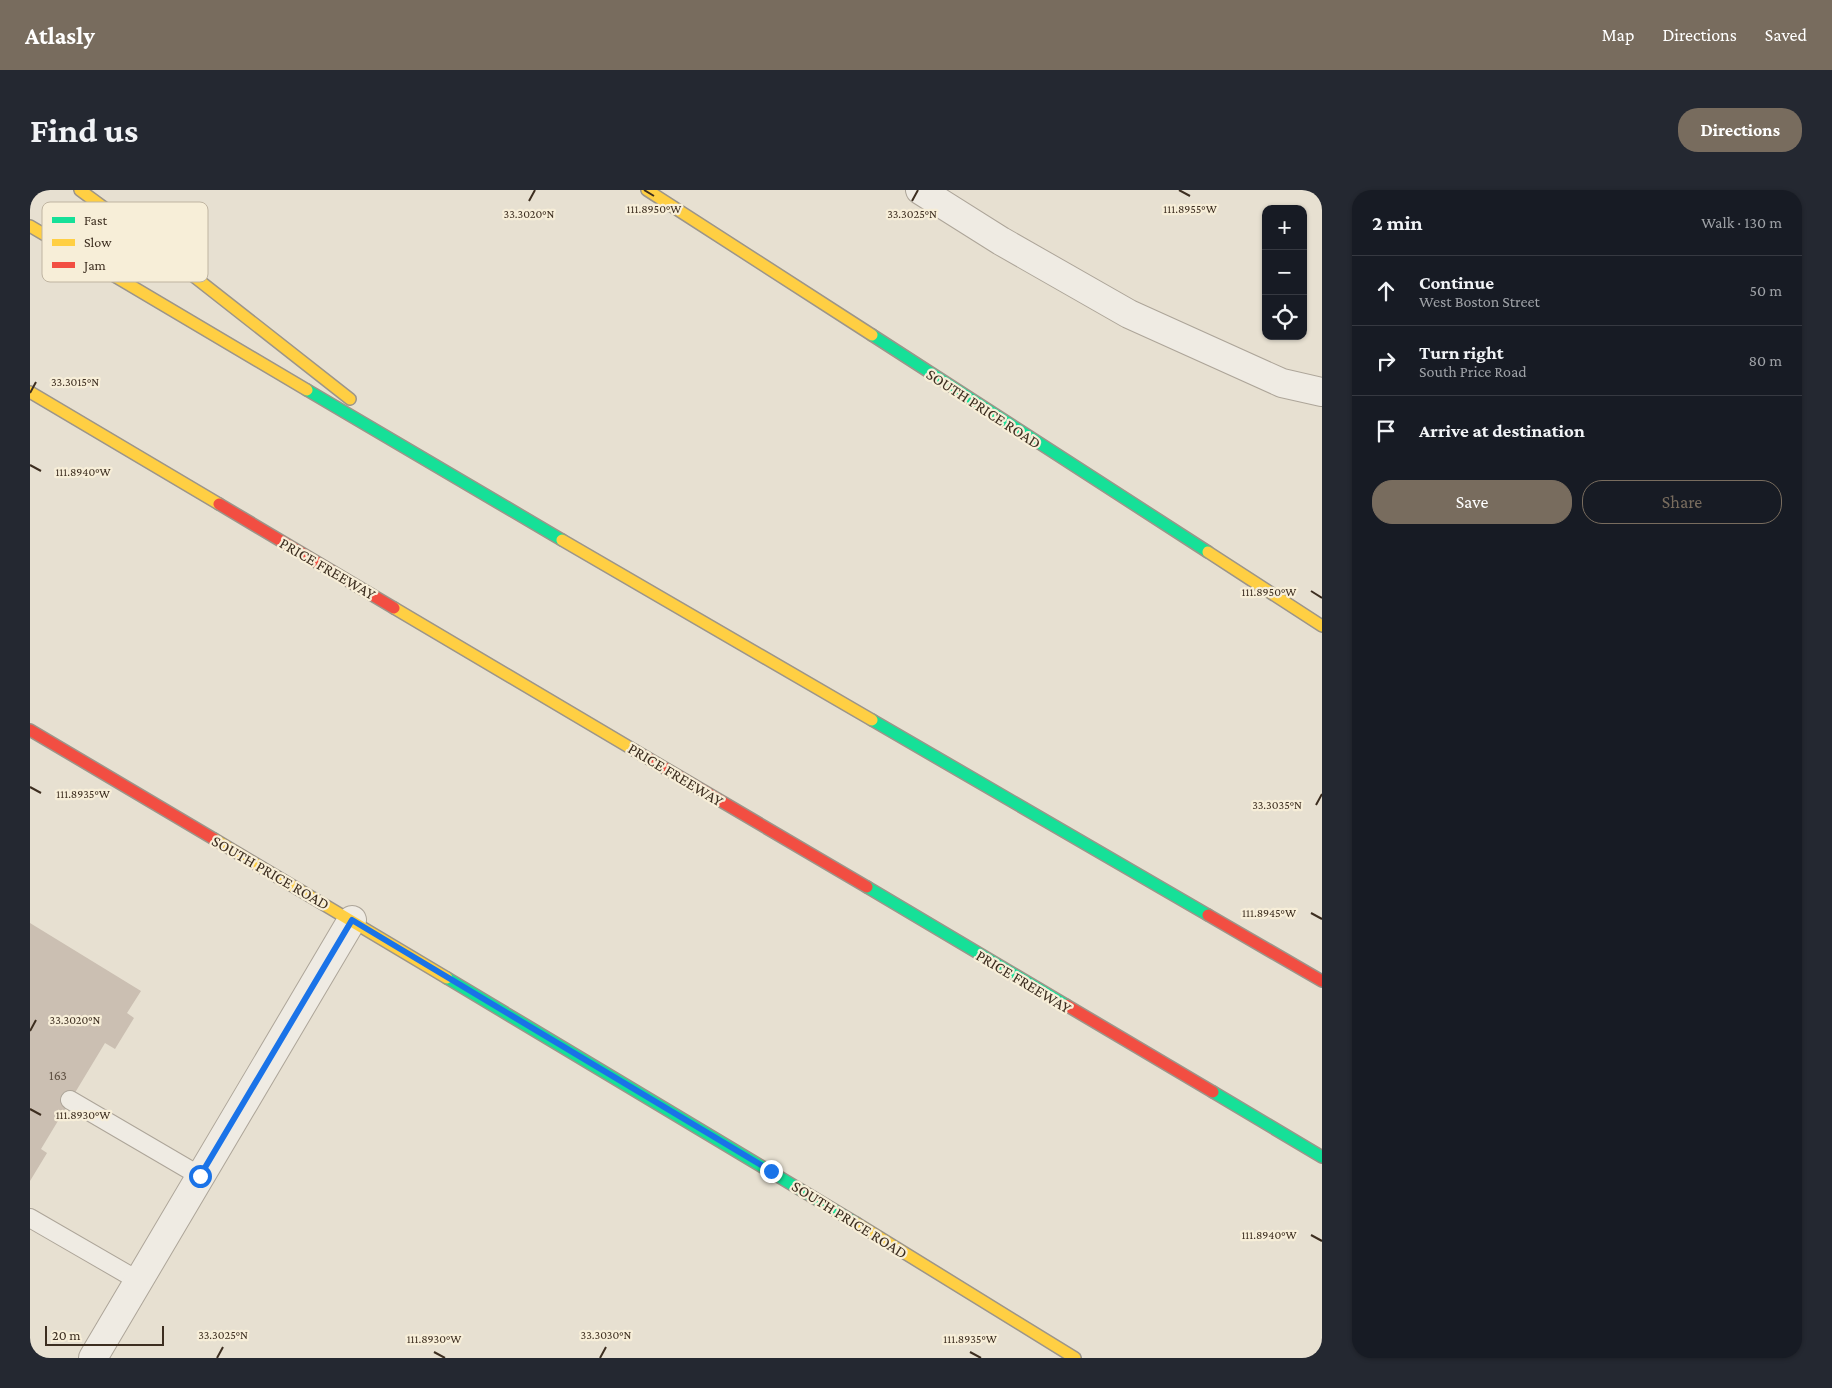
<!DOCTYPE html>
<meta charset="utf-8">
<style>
:root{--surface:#171b24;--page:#242831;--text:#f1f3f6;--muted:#9ea1a6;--line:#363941;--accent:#786c5e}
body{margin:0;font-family:"Crimson Pro",serif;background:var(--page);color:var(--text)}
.controls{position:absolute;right:15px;top:15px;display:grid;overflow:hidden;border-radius:10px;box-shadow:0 1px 4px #0004}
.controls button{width:45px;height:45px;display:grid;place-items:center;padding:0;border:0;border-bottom:1px solid var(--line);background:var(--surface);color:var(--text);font:25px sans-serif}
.scale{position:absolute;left:15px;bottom:12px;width:119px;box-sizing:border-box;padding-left:5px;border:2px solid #3d2e20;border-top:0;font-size:14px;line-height:18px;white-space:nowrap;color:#3d2e20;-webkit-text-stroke:4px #f7eed8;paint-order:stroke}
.stop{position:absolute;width:15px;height:15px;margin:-11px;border:4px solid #1a73e8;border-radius:50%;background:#fff}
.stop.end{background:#1a73e8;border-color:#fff;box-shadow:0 1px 5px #0008}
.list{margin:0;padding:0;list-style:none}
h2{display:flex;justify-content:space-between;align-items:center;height:65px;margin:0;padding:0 20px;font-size:21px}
h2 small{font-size:16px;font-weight:400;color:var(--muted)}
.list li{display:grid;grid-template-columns:32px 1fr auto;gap:15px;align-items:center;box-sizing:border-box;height:70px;padding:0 20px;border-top:1px solid var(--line)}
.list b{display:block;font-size:19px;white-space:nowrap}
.list p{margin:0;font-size:16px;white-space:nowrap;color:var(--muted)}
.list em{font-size:16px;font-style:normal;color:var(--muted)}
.actions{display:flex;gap:10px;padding:15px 20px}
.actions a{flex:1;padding:11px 0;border:1px solid var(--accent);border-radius:20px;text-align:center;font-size:18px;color:var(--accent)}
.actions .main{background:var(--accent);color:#fff}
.icon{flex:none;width:28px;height:28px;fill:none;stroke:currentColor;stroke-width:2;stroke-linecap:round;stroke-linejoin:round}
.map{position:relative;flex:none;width:1292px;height:1168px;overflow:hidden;border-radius:20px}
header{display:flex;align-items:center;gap:30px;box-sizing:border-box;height:70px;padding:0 25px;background:var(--accent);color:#fff}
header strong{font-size:24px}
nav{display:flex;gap:28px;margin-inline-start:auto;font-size:18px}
.intro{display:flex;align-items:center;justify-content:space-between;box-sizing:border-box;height:120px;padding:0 30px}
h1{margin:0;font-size:35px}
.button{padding:12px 22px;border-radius:20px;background:var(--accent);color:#fff;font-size:18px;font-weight:700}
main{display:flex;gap:30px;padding:0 30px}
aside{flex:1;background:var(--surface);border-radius:20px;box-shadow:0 1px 4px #0004}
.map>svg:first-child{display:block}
</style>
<header>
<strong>Atlasly</strong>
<nav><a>Map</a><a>Directions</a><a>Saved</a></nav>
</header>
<div class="intro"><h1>Find us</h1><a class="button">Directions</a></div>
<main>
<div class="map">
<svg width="1292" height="1168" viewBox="0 0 1292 1168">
<rect width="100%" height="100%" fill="#e7e0d1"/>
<path fill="#cbbfb2" d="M 0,733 L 111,801 L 97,823 L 104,828 L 85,859 L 75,853 L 11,959 L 17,963 L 0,991 Z"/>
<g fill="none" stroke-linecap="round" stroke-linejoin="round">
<defs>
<path id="lane" d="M 40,910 L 170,986
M 0,1028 L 109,1091"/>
<path id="street" d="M 890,0 L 971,51 L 1099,124 L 1252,193 L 1292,202
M 63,1168 L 322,730"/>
<path id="fast" d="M 842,145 L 1178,362
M 277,200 L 532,350
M 842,530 L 1178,725
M 837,697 L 1036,815
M 417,788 L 826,1033
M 1183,902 L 1292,967"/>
<path id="slow" d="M 50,0 L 115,48 L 320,209
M 617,0 L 842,145
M 0,36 L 277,200
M 0,202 L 189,314
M 532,350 L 842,530
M 1178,362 L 1292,436
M 364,418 L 604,560
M 184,649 L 417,788
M 826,1033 L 1045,1168"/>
<path id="jam" d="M 189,314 L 364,418
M 0,540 L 184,649
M 604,560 L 837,697
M 1178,725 L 1292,791
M 1036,815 L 1183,902"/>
</defs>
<use href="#lane" stroke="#ada599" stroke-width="20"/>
<use href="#street" stroke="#ada599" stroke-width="30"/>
<use href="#fast" stroke="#9c958a" stroke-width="14"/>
<use href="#slow" stroke="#9c958a" stroke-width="14"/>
<use href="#jam" stroke="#9c958a" stroke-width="14"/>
<use href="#lane" stroke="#efebe3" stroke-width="18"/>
<use href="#street" stroke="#efebe3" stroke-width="28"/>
<use href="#fast" stroke="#16e098" stroke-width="11"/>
<use href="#slow" stroke="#ffcf43" stroke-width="11"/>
<use href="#jam" stroke="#f24e42" stroke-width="11"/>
</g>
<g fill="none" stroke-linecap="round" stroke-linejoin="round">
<path stroke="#1a73e8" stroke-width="6" d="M 170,986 L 322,730 L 741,981"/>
</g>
<path fill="none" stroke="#3d2e20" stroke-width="2" d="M 614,0 L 624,6M 1149,0 L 1160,6M 499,11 L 505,0M 882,11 L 888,0M 0,203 L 6,192M 0,275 L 11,281M 1281,401 L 1292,408M 0,597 L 11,603M 1286,615 L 1292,604M 1281,723 L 1292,729M 0,841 L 6,830M 0,919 L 11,925M 1281,1045 L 1292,1051M 404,1162 L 415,1168M 940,1162 L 951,1168M 187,1168 L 193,1157M 570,1168 L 576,1157"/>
<g text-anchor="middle" stroke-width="4.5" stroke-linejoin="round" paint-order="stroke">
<g font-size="14" fill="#605244">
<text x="28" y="890">163</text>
</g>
<g font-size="16" fill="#3d2e20" stroke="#f7eed8">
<text transform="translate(954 218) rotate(33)" y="6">SOUTH PRICE ROAD</text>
<text transform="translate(298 378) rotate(30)" y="6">PRICE FREEWAY</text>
<text transform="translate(646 584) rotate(31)" y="6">PRICE FREEWAY</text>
<text transform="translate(241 682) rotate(30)" y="6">SOUTH PRICE ROAD</text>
<text transform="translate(994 791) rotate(31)" y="6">PRICE FREEWAY</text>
<text transform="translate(820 1029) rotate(32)" y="6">SOUTH PRICE ROAD</text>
</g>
</g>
<rect x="12" y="12" width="166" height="80" rx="8" fill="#f7eed8" stroke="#bfb4a1" stroke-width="1"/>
<rect x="22" y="27" width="23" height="6" fill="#16e098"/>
<rect x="22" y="49" width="23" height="7" fill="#ffcf43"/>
<rect x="22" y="72" width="23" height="6" fill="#f24e42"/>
<g font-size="14" fill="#3d2e20">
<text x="54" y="35">Fast</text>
<text x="54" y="57">Slow</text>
<text x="54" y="80">Jam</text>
</g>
<g font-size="12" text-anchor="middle" fill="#3d2e20" stroke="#f7eed8" stroke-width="4.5" stroke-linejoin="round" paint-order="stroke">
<text x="624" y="23">111.8950°W</text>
<text x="1160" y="23">111.8955°W</text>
<text x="882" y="28">33.3025°N</text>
<text x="499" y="28">33.3020°N</text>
<text x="45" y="196">33.3015°N</text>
<text x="53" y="286">111.8940°W</text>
<text x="1239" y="406">111.8950°W</text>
<text x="53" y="608">111.8935°W</text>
<text x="1247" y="619">33.3035°N</text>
<text x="1239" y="727">111.8945°W</text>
<text x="45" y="834">33.3020°N</text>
<text x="53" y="929">111.8930°W</text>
<text x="1239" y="1049">111.8940°W</text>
<text x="193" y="1149">33.3025°N</text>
<text x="576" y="1149">33.3030°N</text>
<text x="404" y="1153">111.8930°W</text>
<text x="940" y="1153">111.8935°W</text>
</g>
</svg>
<div class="controls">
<button>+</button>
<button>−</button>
<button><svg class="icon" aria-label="locate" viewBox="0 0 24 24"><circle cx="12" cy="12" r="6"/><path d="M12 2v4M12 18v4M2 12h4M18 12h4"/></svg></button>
</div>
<div class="scale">20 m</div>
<div class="stop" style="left:170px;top:986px"></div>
<div class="stop end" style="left:741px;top:981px"></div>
</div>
<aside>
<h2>2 min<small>Walk · 130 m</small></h2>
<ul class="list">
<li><svg class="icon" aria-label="ahead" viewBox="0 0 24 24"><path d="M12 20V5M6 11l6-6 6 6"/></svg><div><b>Continue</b><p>West Boston Street</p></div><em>50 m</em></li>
<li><svg class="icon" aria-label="right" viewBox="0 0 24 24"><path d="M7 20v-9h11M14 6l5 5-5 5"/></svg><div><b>Turn right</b><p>South Price Road</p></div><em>80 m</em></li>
<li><svg class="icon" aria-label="arrive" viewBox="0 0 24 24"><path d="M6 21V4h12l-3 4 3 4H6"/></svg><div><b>Arrive at destination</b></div></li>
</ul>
<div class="actions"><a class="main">Save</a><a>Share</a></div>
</aside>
</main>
